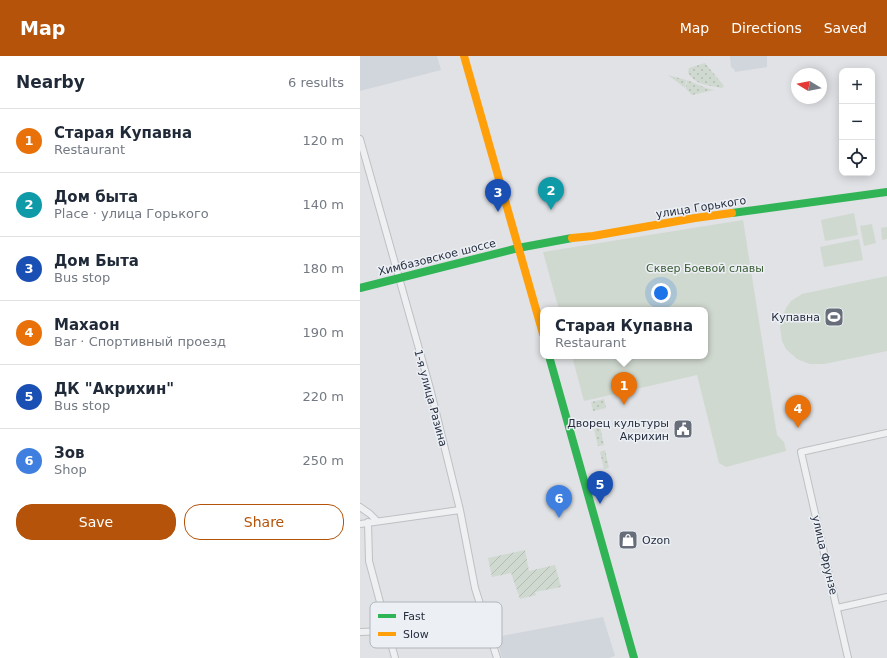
<!DOCTYPE html>
<meta charset="utf-8">
<style>
:root{--surface:#fff;--page:#f6f6f7;--text:#1f2937;--muted:#747a83;--line:#e0e1e3;--accent:#b45309}
body{margin:0;font-family:"DejaVu Sans",sans-serif;background:var(--page);color:var(--text)}
.controls{position:absolute;right:12px;top:12px;display:grid;overflow:hidden;border-radius:8px;box-shadow:0 2px 10px #0003}
.controls button{width:36px;height:36px;display:grid;place-items:center;padding:0;border:0;border-bottom:1px solid var(--line);background:var(--surface);color:var(--text);font:20px sans-serif}
.compass{position:absolute;left:431px;top:12px;width:36px;height:36px;border-radius:50%;background:var(--surface);box-shadow:0 2px 10px #0003;rotate:280deg}
.you{position:absolute;left:301px;top:237px;width:14px;height:14px;margin:-10px;border:3px solid #fff;border-radius:50%;background:#1a73e8;box-shadow:0 0 0 6px #1a73e833}
.badge{display:grid;place-items:center;width:26px;height:26px;border-radius:50%;background:var(--accent);color:#fff;font-size:13px;font-weight:700}
.pin{position:absolute;translate:-50% -33px;filter:drop-shadow(0 1px 2px #0008)}
.pin::after{content:'';position:absolute;top:21px;width:14px;height:12px;background:inherit;clip-path:polygon(0 0,100% 0,50% 100%)}
.popup{position:absolute;left:180px;top:251px;width:168px;height:52px;box-sizing:border-box;display:grid;place-content:center;border-radius:8px;background:var(--surface);filter:drop-shadow(0 1px 3px #0005);font-size:13px;white-space:nowrap;color:var(--muted)}
.popup b{font-size:15px;color:var(--text)}
.popup::after{content:'';position:absolute;left:50%;top:100%;margin-left:-8px;border:8px solid transparent;border-top-color:var(--surface)}
.list{margin:0;padding:0;list-style:none}
h2{display:flex;justify-content:space-between;align-items:center;height:52px;margin:0;padding:0 16px;font-size:17px}
h2 small{font-size:13px;font-weight:400;color:var(--muted)}
.list li{display:grid;grid-template-columns:26px 1fr auto;gap:12px;align-items:center;box-sizing:border-box;height:64px;padding:0 16px;border-top:1px solid var(--line)}
.list b{display:block;font-size:15px;white-space:nowrap}
.list p{margin:0;font-size:13px;white-space:nowrap;color:var(--muted)}
.list em{font-size:13px;font-style:normal;color:var(--muted)}
.actions{display:flex;gap:8px;padding:12px 16px}
.actions a{flex:1;padding:9px 0;border:1px solid var(--accent);border-radius:16px;text-align:center;font-size:14px;color:var(--accent)}
.actions .main{background:var(--accent);color:#fff}
.icon{flex:none;width:22px;height:22px;fill:none;stroke:currentColor;stroke-width:2;stroke-linecap:round;stroke-linejoin:round}
.map{position:relative;flex:none;width:527px;height:602px;overflow:hidden}
header{display:flex;align-items:center;gap:24px;box-sizing:border-box;height:56px;padding:0 20px;background:var(--accent);color:#fff}
header strong{font-size:19px}
nav{display:flex;gap:22px;margin-inline-start:auto;font-size:14px}
main{display:flex}
aside{flex:1;background:var(--surface)}
.map>svg:first-child{display:block}
</style>
<header>
<strong>Map</strong>
<nav><a>Map</a><a>Directions</a><a>Saved</a></nav>
</header>
<main>
<aside>
<h2>Nearby<small>6 results</small></h2>
<ul class="list">
<li><span class="badge" style="background:#e8710a">1</span><div><b>Старая Купавна</b><p>Restaurant</p></div><em>120 m</em></li>
<li><span class="badge" style="background:#0f9aa8">2</span><div><b>Дом быта</b><p>Place · улица Горького</p></div><em>140 m</em></li>
<li><span class="badge" style="background:#1a4fb4">3</span><div><b>Дом Быта</b><p>Bus stop</p></div><em>180 m</em></li>
<li><span class="badge" style="background:#e8710a">4</span><div><b>Махаон</b><p>Bar · Спортивный проезд</p></div><em>190 m</em></li>
<li><span class="badge" style="background:#1a4fb4">5</span><div><b>ДК &quot;Акрихин&quot;</b><p>Bus stop</p></div><em>220 m</em></li>
<li><span class="badge" style="background:#3f7fe0">6</span><div><b>Зов</b><p>Shop</p></div><em>250 m</em></li>
</ul>
<div class="actions"><a class="main">Save</a><a>Share</a></div>
</aside>
<div class="map">
<svg width="527" height="602" viewBox="0 0 527 602">
<defs>
<pattern id="grass-dots" width="8" height="8" patternUnits="userSpaceOnUse"><rect width="8" height="8" fill="#d0d9d0"/><path d="M2 2h.1M6 6h.1" fill="none" stroke="#b2bbb4" stroke-width="1.8" stroke-linecap="round"/></pattern>
<pattern id="garden-furrows" width="10" height="10" patternUnits="userSpaceOnUse"><rect width="10" height="10" fill="#d0d9d0"/><path d="M-1 1l2-2M0 10L10 0M9 11l2-2" fill="none" stroke="#b2bbb4"/></pattern>
</defs>
<rect width="100%" height="100%" fill="#e0e2e5"/>
<path fill="#d1d5dc" d="M 0,0 L 77,0 L 81,14 L 0,35 Z
M 370,0 L 407,0 L 407,11 L 375,16 L 374,13 L 371,11 Z
M 243,561 L 255,600 L 249,602 L 142,602 L 136,581 Z"/>
<path fill="url(#grass-dots)" d="M 345,7 L 364,30 L 362,32 C 348,29 334,29 328,16 L 329,12 Z
M 308,19 L 326,24 L 325,32 Z
M 327,24 L 346,32 L 354,34 L 332,39 L 326,33 Z
M 244,343 L 246,352 L 233,355 L 231,346 Z
M 240,371 L 244,389 L 238,390 L 234,373 Z
M 245,394 L 249,412 L 244,413 L 240,396 Z"/>
<path fill="#d0d9d0" d="M 494,157 L 498,179 L 465,185 L 461,164 Z
M 383,164 L 417,379 L 424,386 L 426,395 L 366,411 L 359,407 L 337,319 L 224,345 L 212,300 L 345,300 L 345,254 L 199,254 L 183,196 Z
M 512,168 L 516,187 L 504,190 L 500,170 Z
M 527,171 L 527,183 L 522,184 L 521,172 Z
M 499,183 L 503,204 L 464,211 L 460,191 Z
M 527,220 L 527,295 L 464,308 L 450,308 L 437,303 L 426,293 L 422,285 L 420,271 L 421,264 L 426,252 L 431,245 L 442,238 Z"/>
<path fill="url(#garden-furrows)" d="M 165,494 L 169,515 L 195,509 L 201,531 L 175,536 L 176,539 L 160,543 L 151,517 L 132,521 L 128,502 Z"/>
<g fill="none" stroke-linecap="round" stroke-linejoin="round">
<defs>
<path id="street" d="M 0,83 L 70,332 L 100,454 L 115,532 L 137,602
M 0,451 L 10,458 L 17,465
M 8,466 L 9,505 L 35,602
M 0,468 L 100,454
M 477,552 L 527,541
M 0,576 L 28,575
M 488,602 L 441,396 L 527,377"/>
</defs>
<use href="#street" stroke="#bec0c3" stroke-width="8"/>
<use href="#street" stroke="#eff0f2" stroke-width="6"/>
<path stroke="#30b455" stroke-width="8" d="M 372,157 L 527,136
M 0,232 L 158,192 L 212,182
M 189,300 L 274,602"/>
<path stroke="#ff9f0a" stroke-width="8" d="M 104,0 L 183,278
M 212,182 L 233,180 L 335,162 L 372,157"/>
</g>
<defs>
<symbol id="stadium-square" viewBox="-11 -11 22 22"><rect x="-9" y="-9" width="18" height="18" rx="4" fill="#676d79" stroke="#ecf0f5"/><path d="M0-5a6.5 5 0 1 0 0 10a6.5 5 0 1 0 0-10ZM-3.5-1.8h7v3.6h-7Z" fill="#fff"/></symbol>
<symbol id="civic-square" viewBox="-11 -11 22 22"><rect x="-9" y="-9" width="18" height="18" rx="4" fill="#676d79" stroke="#ecf0f5"/><path d="M-.6-6.5H3V-4.5H.6V-3L4-1V1h2V6H-6V1h2V-1L-.6-3ZM-1.2 2.5V6h2.4V2.5Z" fill="#fff"/></symbol>
<symbol id="shop-square" viewBox="-11 -11 22 22"><rect x="-9" y="-9" width="18" height="18" rx="4" fill="#676d79" stroke="#ecf0f5"/><path d="M-5-2.5h2.3a2.7 3.5 0 0 1 5.4 0H5L5.5 6h-11ZM-1.5-2.5h3a1.5 2.3 0 0 0-3 0Z" fill="#fff"/></symbol>
</defs>
<g fill-rule="evenodd">
<use href="#stadium-square" x="463" y="250" width="22" height="22"/>
<use href="#civic-square" x="312" y="362" width="22" height="22"/>
<use href="#shop-square" x="257" y="473" width="22" height="22"/>
</g>
<g text-anchor="middle" stroke-width="3" stroke-linejoin="round" paint-order="stroke">
<g font-size="11" fill="#262e3f" stroke="#ecf0f5">
<text transform="translate(341 151) rotate(-9)" y="4">улица Горького</text>
<text transform="translate(77 201) rotate(-14)" y="4">Химбазовское шоссе</text>
<text transform="translate(71 342) rotate(75)" y="4">1-я улица Разина</text>
<text transform="translate(465 499) rotate(77)" y="4">улица Фрунзе</text>
</g>
<g font-size="11" fill="#395b32" stroke="#ecf0f5">
<text x="345" y="216">Сквер Боевой славы</text>
</g>
<g font-size="11" fill="#262e3f" stroke="#ecf0f5" text-anchor="end">
<text x="460" y="265">Купавна</text>
<text x="309" y="371">Дворец культуры<tspan x="309" dy="13">Акрихин</tspan></text>
<text x="282" y="488" text-anchor="start">Ozon</text>
</g>
</g>
<rect x="10" y="546" width="132" height="46" rx="6" fill="#ecf0f5" stroke="#b1b6be" stroke-width="1"/>
<rect x="18" y="558" width="18" height="4" fill="#30b455"/>
<rect x="18" y="576" width="18" height="4" fill="#ff9f0a"/>
<g font-size="11" fill="#262e3f">
<text x="43" y="564">Fast</text>
<text x="43" y="582">Slow</text>
</g>
</svg>
<div class="controls">
<button>+</button>
<button>−</button>
<button><svg class="icon" aria-label="locate" viewBox="0 0 24 24"><circle cx="12" cy="12" r="6"/><path d="M12 2v4M12 18v4M2 12h4M18 12h4"/></svg></button>
</div>
<svg class="compass" viewBox="-18 -18 36 36"><path d="M0-13l5 13h-10z" fill="#e53935"/><path d="M0 13l5-13h-10z" fill="#747a83"/></svg>
<div class="you"></div>
<div class="pin badge" style="left:264px;top:349px;background:#e8710a">1</div>
<div class="popup"><b>Старая Купавна</b>Restaurant</div>
<div class="pin badge" style="left:191px;top:154px;background:#0f9aa8">2</div>
<div class="pin badge" style="left:138px;top:156px;background:#1a4fb4">3</div>
<div class="pin badge" style="left:438px;top:372px;background:#e8710a">4</div>
<div class="pin badge" style="left:240px;top:448px;background:#1a4fb4">5</div>
<div class="pin badge" style="left:199px;top:462px;background:#3f7fe0">6</div>
</div>
</main>
